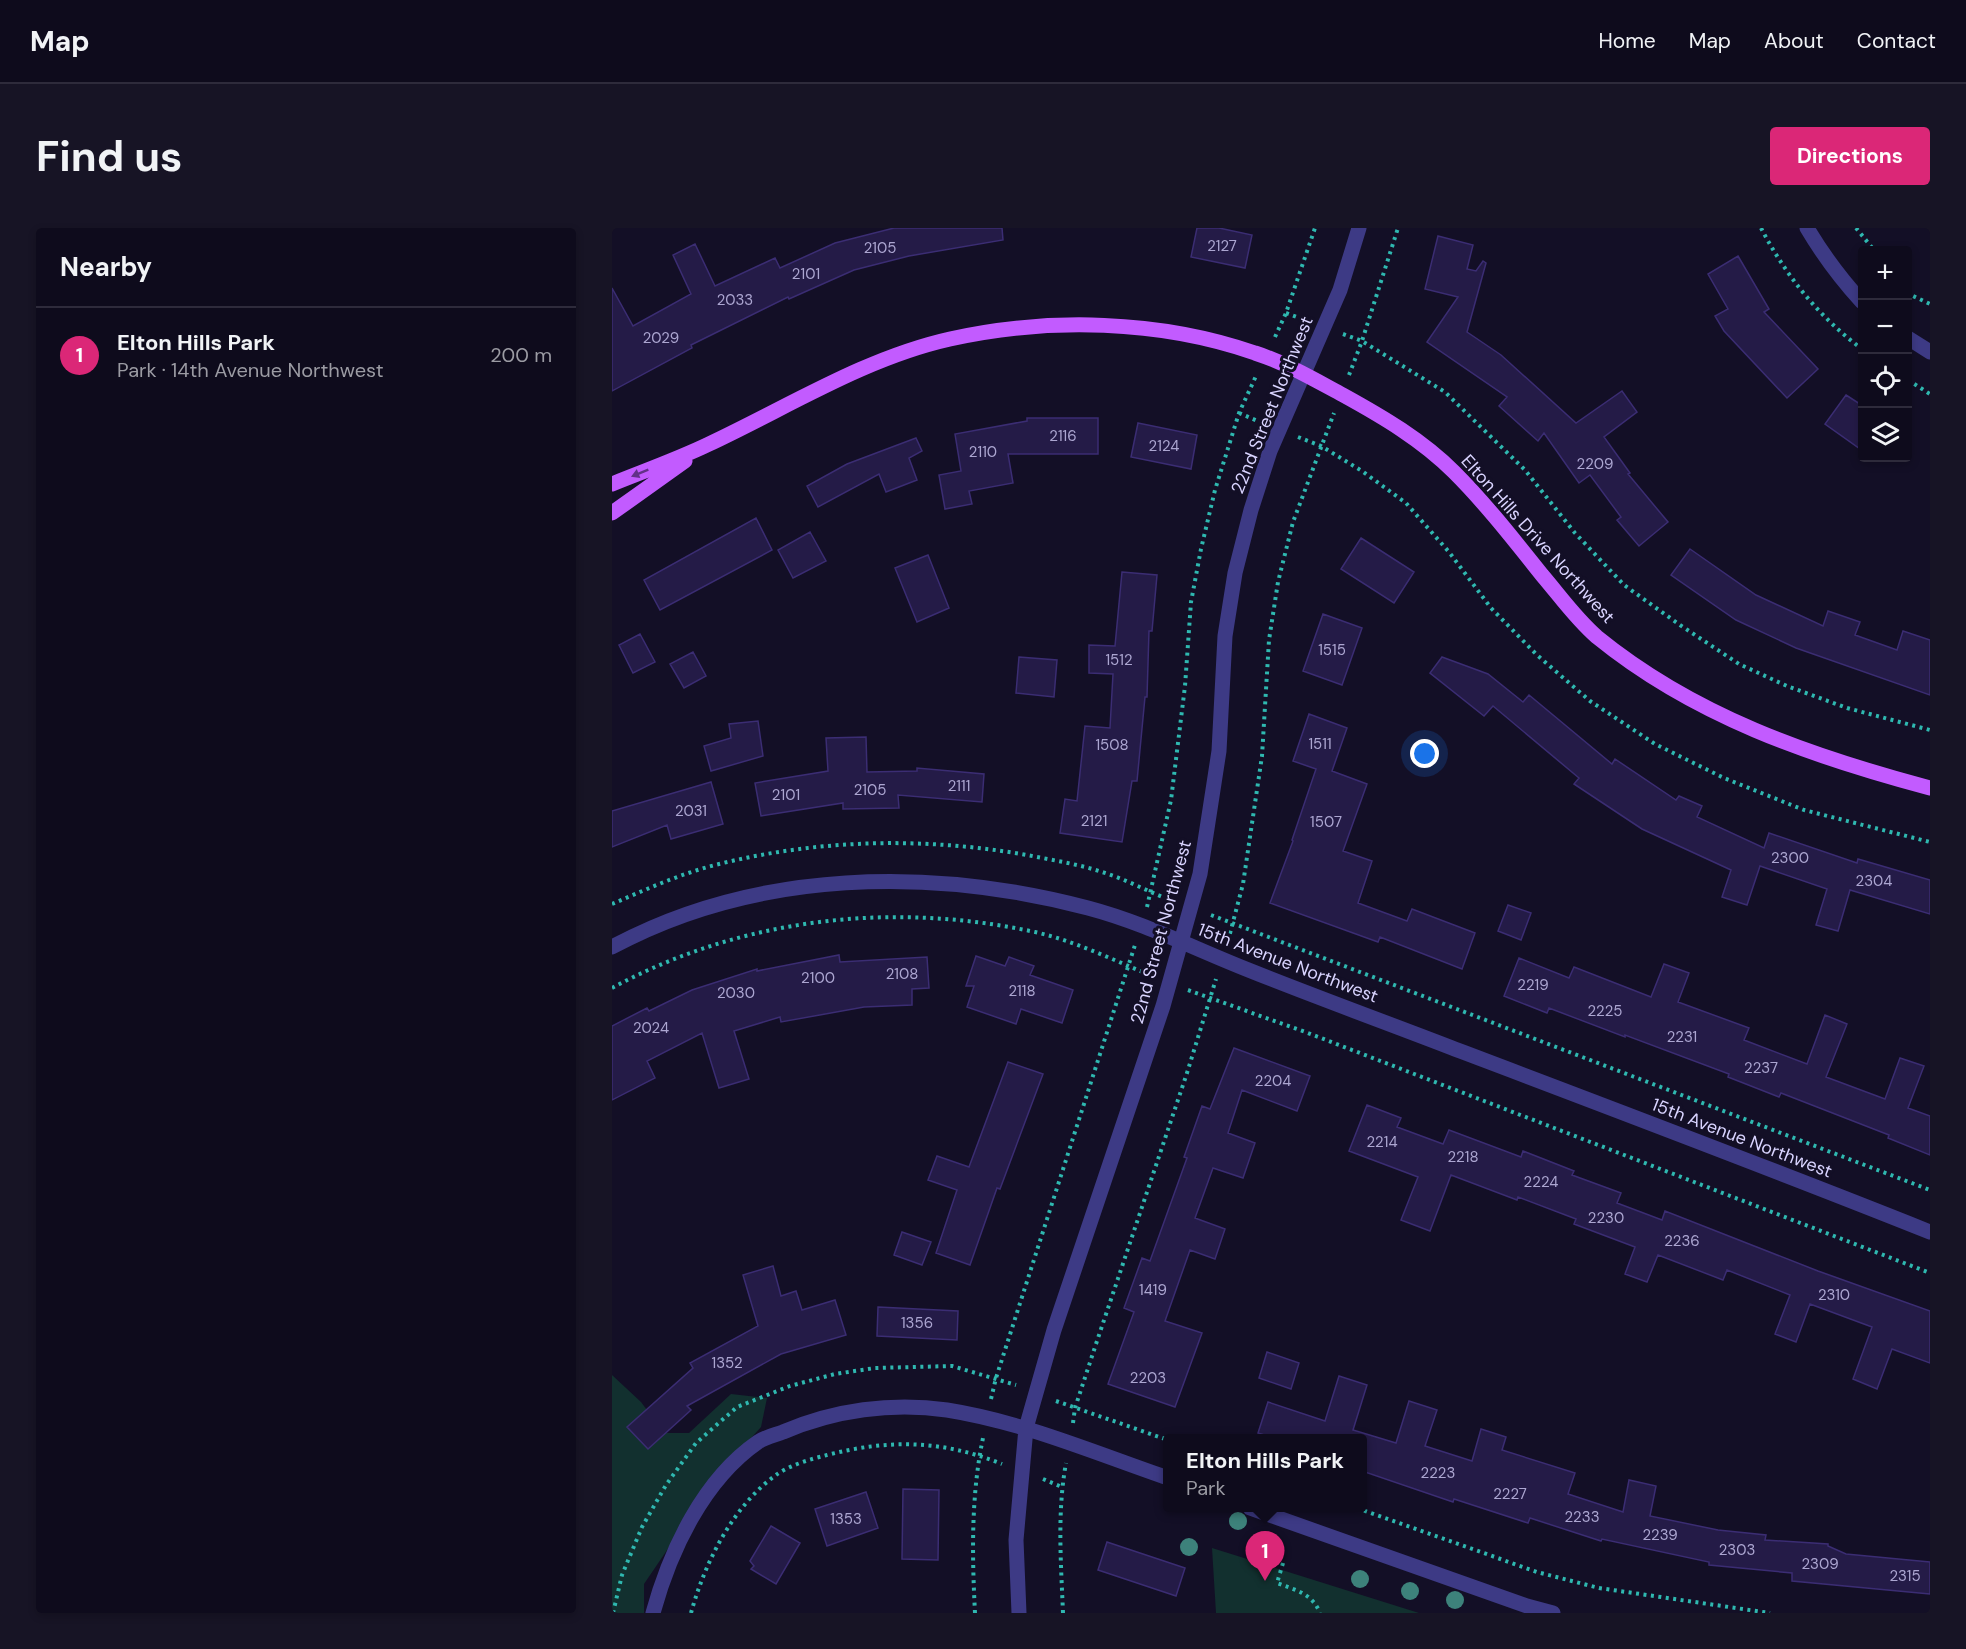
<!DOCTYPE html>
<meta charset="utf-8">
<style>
:root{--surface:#0e0b1c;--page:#171425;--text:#f1f3f6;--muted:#9b9ba3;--line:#2e2b3b;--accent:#db2777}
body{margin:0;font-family:"DM Sans",sans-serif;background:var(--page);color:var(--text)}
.controls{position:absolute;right:18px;top:18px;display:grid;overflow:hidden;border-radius:6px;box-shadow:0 3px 9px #0003}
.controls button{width:54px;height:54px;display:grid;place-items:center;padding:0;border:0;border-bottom:2px solid var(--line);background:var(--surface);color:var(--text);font:30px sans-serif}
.you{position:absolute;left:813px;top:526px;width:21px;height:21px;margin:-15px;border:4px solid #fff;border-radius:50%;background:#1a73e8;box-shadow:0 0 0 9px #1a73e833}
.badge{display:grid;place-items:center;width:39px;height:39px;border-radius:50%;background:var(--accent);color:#fff;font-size:20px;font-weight:700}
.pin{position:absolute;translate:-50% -50px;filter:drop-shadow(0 2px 3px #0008)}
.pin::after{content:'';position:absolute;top:32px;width:21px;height:18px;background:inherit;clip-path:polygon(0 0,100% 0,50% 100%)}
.popup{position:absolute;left:551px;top:1206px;width:204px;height:78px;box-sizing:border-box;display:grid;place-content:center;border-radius:6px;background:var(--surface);filter:drop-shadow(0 2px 4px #0005);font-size:20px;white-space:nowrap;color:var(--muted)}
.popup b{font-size:22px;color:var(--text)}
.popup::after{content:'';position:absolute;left:50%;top:100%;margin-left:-12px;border:12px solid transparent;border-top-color:var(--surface)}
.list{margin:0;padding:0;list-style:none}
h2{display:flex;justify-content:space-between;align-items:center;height:78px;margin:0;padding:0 24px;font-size:26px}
h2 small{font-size:20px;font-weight:400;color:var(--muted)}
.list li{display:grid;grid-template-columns:39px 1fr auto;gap:18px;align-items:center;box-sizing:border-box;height:96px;padding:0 24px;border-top:2px solid var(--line)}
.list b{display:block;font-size:22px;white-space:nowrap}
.list p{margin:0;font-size:20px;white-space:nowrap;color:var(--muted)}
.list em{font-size:20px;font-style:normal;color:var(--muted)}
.icon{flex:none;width:33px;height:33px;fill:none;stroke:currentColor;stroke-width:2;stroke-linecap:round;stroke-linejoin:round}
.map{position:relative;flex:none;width:1318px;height:1385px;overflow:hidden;border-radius:6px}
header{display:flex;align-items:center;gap:36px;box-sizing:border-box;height:84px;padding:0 30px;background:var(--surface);border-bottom:2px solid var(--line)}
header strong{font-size:28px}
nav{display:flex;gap:33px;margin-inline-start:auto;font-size:21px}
.intro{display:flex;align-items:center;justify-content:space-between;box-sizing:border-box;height:144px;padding:0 36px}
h1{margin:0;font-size:42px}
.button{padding:15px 27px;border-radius:6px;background:var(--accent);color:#fff;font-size:21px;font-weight:700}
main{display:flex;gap:36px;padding:0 36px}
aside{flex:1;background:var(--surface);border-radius:6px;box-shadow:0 3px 9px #0003}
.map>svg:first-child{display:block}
</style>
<header>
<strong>Map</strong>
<nav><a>Home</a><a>Map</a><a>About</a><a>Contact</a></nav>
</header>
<div class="intro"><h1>Find us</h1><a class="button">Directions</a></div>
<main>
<aside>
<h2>Nearby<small></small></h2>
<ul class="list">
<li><span class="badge">1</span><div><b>Elton Hills Park</b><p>Park · 14th Avenue Northwest</p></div><em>200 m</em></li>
</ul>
</aside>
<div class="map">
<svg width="1318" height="1385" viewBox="0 0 1318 1385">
<rect width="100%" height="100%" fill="#130f26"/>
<path fill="#12302f" d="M 0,1147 L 29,1174 L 52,1205 L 77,1205 L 119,1166 L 155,1170 L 149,1199 L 106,1247 L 32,1356 L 32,1385 L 0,1385 Z
M 600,1320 L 807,1385 L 604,1385 Z"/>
<path fill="#241b47" stroke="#3b2d73" stroke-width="1.5" d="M 282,0 L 390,0 L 391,12 L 297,28 L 242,42 L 177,71 L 176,69 L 79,117 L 80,120 L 0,163 L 0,60 L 21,98 L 79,66 L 61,27 L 83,16 L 103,58 L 163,30 L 168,40 L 223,15 Z
M 585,0 L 607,0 L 640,7 L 633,40 L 579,29 Z
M 826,8 L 861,17 L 855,41 L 864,43 L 871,33 L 874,35 L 855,104 L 889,127 L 964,195 L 1010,163 L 1025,184 L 992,209 L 1018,245 L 1016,246 L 1056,294 L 1027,318 L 1005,292 L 1009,289 L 978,247 L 967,255 L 932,205 L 926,213 L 887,178 L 895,169 L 815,114 L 846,69 L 813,61 Z
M 1126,28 L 1157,81 L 1152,84 L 1206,141 L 1175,170 L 1112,103 L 1103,88 L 1116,81 L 1096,46 Z
M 1234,167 L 1251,178 L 1251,223 L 1213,196 Z
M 415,190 L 486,190 L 486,226 L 396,226 L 401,255 L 357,263 L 360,276 L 333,281 L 327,247 L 349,243 L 343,206 L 415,193 Z
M 526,195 L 585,207 L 579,241 L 519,229 Z
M 304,210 L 310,223 L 297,230 L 305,252 L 274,264 L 267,246 L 206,279 L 195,258 L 235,236 Z
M 144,290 L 160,322 L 48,382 L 32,352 Z
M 198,304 L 214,333 L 181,350 L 166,322 Z
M 749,310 L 802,344 L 782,375 L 729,341 Z
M 1078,321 L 1144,367 L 1211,398 L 1216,383 L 1248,394 L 1243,407 L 1285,422 L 1291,403 L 1318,412 L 1318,467 L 1184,420 L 1124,392 L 1059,347 Z
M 316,327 L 337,380 L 305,394 L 283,340 Z
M 510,344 L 545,347 L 540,403 L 537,403 L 535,469 L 533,469 L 525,553 L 520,553 L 510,614 L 448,605 L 453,571 L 465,573 L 473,498 L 498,500 L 501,446 L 477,445 L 477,417 L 503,418 Z
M 711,386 L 750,400 L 730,457 L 691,443 Z
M 28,406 L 43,434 L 21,445 L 7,417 Z
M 81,424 L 94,448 L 72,460 L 58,436 Z
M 407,429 L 445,432 L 442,469 L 404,465 Z
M 830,429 L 876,446 L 911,474 L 917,467 L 1000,536 L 1003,531 L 1064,572 L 1067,568 L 1090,578 L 1085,589 L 1152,620 L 1157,605 L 1245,635 L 1246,631 L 1318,652 L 1318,686 L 1238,662 L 1226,703 L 1204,697 L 1215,661 L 1148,638 L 1135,677 L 1110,669 L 1119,642 L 1030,601 L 962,556 L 967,550 L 881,478 L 872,488 L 818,445 Z
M 697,486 L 735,500 L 720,543 L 755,556 L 731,623 L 760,633 L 746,675 L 795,693 L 800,681 L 863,705 L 850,741 L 768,709 L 766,714 L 658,675 L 681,613 L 680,612 L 704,541 L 681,533 Z
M 146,493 L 151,528 L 99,543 L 92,518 L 119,510 L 117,496 Z
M 254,509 L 255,544 L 305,543 L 305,540 L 372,546 L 370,574 L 286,567 L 287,580 L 231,581 L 231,575 L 149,588 L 143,555 L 216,543 L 214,510 Z
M 99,554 L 111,596 L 59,611 L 55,597 L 0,619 L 0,583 Z
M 896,677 L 919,685 L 909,712 L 886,703 Z
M 227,727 L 228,734 L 315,729 L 317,760 L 300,761 L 300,777 L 252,779 L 169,794 L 168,789 L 122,803 L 137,851 L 107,860 L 90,805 L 35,833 L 43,850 L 0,872 L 0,798 L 35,780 L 37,783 L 80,762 L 145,741 L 145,743 Z
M 364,728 L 393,738 L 397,729 L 422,738 L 418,747 L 461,762 L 450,795 L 409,781 L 404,796 L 355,779 L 362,758 L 354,758 Z
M 907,730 L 957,750 L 962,739 L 1039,769 L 1052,736 L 1077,745 L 1066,774 L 1137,800 L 1132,812 L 1195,836 L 1213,787 L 1235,796 L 1214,849 L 1273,871 L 1288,830 L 1312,838 L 1296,880 L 1318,888 L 1318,927 L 1276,910 L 1277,907 L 1169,865 L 1167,869 L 1116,849 L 1117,846 L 1013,807 L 1013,809 L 937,780 L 935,785 L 892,768 Z
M 622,820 L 698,848 L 685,883 L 630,862 L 616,905 L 643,915 L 631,950 L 601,940 L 583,990 L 613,1001 L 603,1031 L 578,1022 L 553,1093 L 590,1105 L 563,1179 L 496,1156 L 522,1084 L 512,1080 L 530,1030 L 538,1033 L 575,930 L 572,929 L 590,878 L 598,881 Z
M 396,834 L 431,846 L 388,961 L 385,960 L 358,1037 L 324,1025 L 345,962 L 316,952 L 325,928 L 357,939 Z
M 755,877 L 789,890 L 785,899 L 831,916 L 837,902 L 909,929 L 911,923 L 962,943 L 960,947 L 1009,965 L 1005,975 L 1050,992 L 1053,983 L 1206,1043 L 1318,1083 L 1318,1135 L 1280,1121 L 1265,1161 L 1241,1151 L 1260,1099 L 1198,1076 L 1184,1114 L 1163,1106 L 1178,1067 L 1115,1042 L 1111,1052 L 1046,1027 L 1035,1054 L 1013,1046 L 1023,1019 L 962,996 L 964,991 L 906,969 L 905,972 L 839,947 L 818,1003 L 789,992 L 806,949 L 737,923 Z
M 290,1004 L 319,1014 L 310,1037 L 282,1027 Z
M 161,1038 L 169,1068 L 184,1063 L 190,1082 L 223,1072 L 234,1107 L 169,1126 L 75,1178 L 79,1182 L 36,1221 L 15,1199 L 81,1140 L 78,1135 L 146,1098 L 131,1047 Z
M 266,1079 L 346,1083 L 345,1112 L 265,1108 Z
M 655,1124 L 687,1135 L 679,1161 L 647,1150 Z
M 727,1148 L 755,1157 L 741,1202 L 784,1215 L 797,1173 L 825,1182 L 813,1218 L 860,1233 L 869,1201 L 894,1209 L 890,1222 L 963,1245 L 956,1266 L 1011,1284 L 1017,1252 L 1044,1258 L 1038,1288 L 1106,1302 L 1154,1307 L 1153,1312 L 1216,1316 L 1216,1318 L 1234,1326 L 1318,1334 L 1318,1366 L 1180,1353 L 1180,1345 L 1097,1337 L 1097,1334 L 990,1311 L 989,1313 L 918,1290 L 916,1295 L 842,1271 L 841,1274 L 750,1243 L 750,1210 L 662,1210 L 646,1205 L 656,1174 L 713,1193 Z
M 291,1261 L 327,1262 L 326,1332 L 290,1331 Z
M 254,1264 L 266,1300 L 215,1318 L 203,1281 Z
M 159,1298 L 188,1315 L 164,1356 L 139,1341 L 142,1338 L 138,1333 Z
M 495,1314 L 573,1340 L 564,1368 L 486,1342 Z"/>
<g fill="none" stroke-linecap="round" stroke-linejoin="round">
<path stroke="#2fb8b0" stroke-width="4" stroke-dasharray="3 4.5" stroke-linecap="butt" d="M 1149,0 C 1174,48 1207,89 1250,121
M 1244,0 L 1262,22
M 1296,63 L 1299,67 L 1318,76
M 674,85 L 693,92
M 731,106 L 750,113 L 833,164 L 913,242 L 963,305 L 1012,357 L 1068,397 L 1127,436 L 1175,458 L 1235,480 L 1318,502
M 663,109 L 674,85 L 703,0
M 737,147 L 750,113 L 786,0
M 1296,152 L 1318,166
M 627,185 L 648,194
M 686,209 L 709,218 L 750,243 L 794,275 L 837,324 L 879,380 L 925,427 L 978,473 L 1043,516 L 1112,550 L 1192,582 L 1318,614
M 0,676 C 35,661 70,645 107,636 C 208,611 313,609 415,627 C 440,632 466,636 490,644 C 513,651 535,663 558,672
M 535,679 L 559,572 L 573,458 L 579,374 L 589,321 L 603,262 L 627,185 L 644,148
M 599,687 L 1318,962
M 616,713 L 631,656 L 650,528 L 657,412 L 666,354 L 681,294 L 722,185
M 0,760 C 130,690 279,673 423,704 C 463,713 501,732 538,747
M 576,762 L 696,805 L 1318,1045
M 379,1171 L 384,1150 L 523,717
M 444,1173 L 556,1212
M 461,1195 L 463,1180 L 484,1116 L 575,845 L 604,751
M 431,1251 L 450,1259
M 745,1280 L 925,1344 L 987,1360 L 1158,1385
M 671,1335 L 665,1355 C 683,1362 700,1365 708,1385
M 1,1385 L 10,1347 L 30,1299 L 54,1257 L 84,1215 L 125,1179 L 178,1158 L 223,1146 L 263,1140 L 340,1138 L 404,1157
M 79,1385 C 93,1334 121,1278 164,1247 C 178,1237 199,1231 215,1227 C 278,1211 330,1212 390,1236
M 363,1385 C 360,1327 359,1267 371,1210
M 451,1385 C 449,1335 445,1284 454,1235"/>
<path stroke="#3d3a85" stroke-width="15" d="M 1195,0 C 1211,27 1229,51 1250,74
M 1296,110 L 1318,124
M 0,719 C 145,641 320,639 476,680 C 533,695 585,722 639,743 C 704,769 770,793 835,818 C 996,879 1158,940 1318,1004
M 638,1280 L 915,1378 L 941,1385
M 41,1385 C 58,1323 91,1252 146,1214 C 153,1209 163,1207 171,1204 C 222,1182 280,1174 335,1182 C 411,1194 483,1225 556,1250
M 407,1385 L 404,1312 L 414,1200 L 442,1102 L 551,778 L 588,646 L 607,523 L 613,408 L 623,345 L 639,282 L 658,223 L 728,62 L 747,0"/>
<path stroke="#c25bff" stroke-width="15" d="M 0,256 C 32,243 66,231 97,216 C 176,179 253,130 338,111 C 437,89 548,92 643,125 C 674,135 703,152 731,167 C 771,189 810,212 842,244 C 874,276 902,312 930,347 C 948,368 964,391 985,409 C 1082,488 1198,528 1318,560
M 0,285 L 73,233"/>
</g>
<g fill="#3d827b">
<circle cx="626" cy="1293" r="9"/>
<circle cx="577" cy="1319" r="9"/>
<circle cx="748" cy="1351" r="9"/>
<circle cx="798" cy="1363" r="9"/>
<circle cx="843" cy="1372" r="9"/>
</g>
<defs><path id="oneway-solid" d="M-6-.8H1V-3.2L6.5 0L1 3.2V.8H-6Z" transform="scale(1.5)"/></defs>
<use fill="#623188" href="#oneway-solid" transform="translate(28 245) rotate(158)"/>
<g text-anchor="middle" stroke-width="6" stroke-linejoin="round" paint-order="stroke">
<g font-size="15" fill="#aca6d1">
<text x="610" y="23">2127</text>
<text x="268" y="25">2105</text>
<text x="194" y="51">2101</text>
<text x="123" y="77">2033</text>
<text x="49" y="115">2029</text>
<text x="451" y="213">2116</text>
<text x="552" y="223">2124</text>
<text x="371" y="229">2110</text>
<text x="983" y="241">2209</text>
<text x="720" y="427">1515</text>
<text x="507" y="437">1512</text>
<text x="708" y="521">1511</text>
<text x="500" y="522">1508</text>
<text x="347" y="563">2111</text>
<text x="258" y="567">2105</text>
<text x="174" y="572">2101</text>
<text x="79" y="588">2031</text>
<text x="482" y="598">2121</text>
<text x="714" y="599">1507</text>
<text x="1178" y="635">2300</text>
<text x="1262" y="658">2304</text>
<text x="290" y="751">2108</text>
<text x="206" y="755">2100</text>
<text x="921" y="762">2219</text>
<text x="410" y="768">2118</text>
<text x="124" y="770">2030</text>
<text x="993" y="788">2225</text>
<text x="39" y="805">2024</text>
<text x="1070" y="814">2231</text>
<text x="1149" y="845">2237</text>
<text x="661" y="858">2204</text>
<text x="770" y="919">2214</text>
<text x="851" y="934">2218</text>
<text x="929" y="959">2224</text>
<text x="994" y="995">2230</text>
<text x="1070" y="1018">2236</text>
<text x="541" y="1067">1419</text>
<text x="1222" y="1072">2310</text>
<text x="305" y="1100">1356</text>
<text x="115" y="1140">1352</text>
<text x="536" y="1155">2203</text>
<text x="826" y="1250">2223</text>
<text x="898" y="1271">2227</text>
<text x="970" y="1294">2233</text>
<text x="234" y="1296">1353</text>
<text x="1048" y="1312">2239</text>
<text x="1125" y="1327">2303</text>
<text x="1208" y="1341">2309</text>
<text x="1293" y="1353">2315</text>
</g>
<g font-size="18" fill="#d9d4ff" stroke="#130f26">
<text transform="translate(660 177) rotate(-68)" y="6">22nd Street Northwest</text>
<text transform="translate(926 311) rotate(48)" y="6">Elton Hills Drive Northwest</text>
<text transform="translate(549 704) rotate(-75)" y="6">22nd Street Northwest</text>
<text transform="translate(676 735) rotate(21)" y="6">15th Avenue Northwest</text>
<text transform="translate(1130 910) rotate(21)" y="6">15th Avenue Northwest</text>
</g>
</g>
</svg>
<div class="controls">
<button>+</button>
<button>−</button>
<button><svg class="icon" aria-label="locate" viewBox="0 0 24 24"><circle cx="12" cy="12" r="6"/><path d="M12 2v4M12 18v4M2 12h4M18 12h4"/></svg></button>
<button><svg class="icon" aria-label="layers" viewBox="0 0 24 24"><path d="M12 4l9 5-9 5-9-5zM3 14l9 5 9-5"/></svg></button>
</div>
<div class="you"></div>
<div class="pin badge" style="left:653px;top:1353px">1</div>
<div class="popup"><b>Elton Hills Park</b>Park</div>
</div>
</main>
